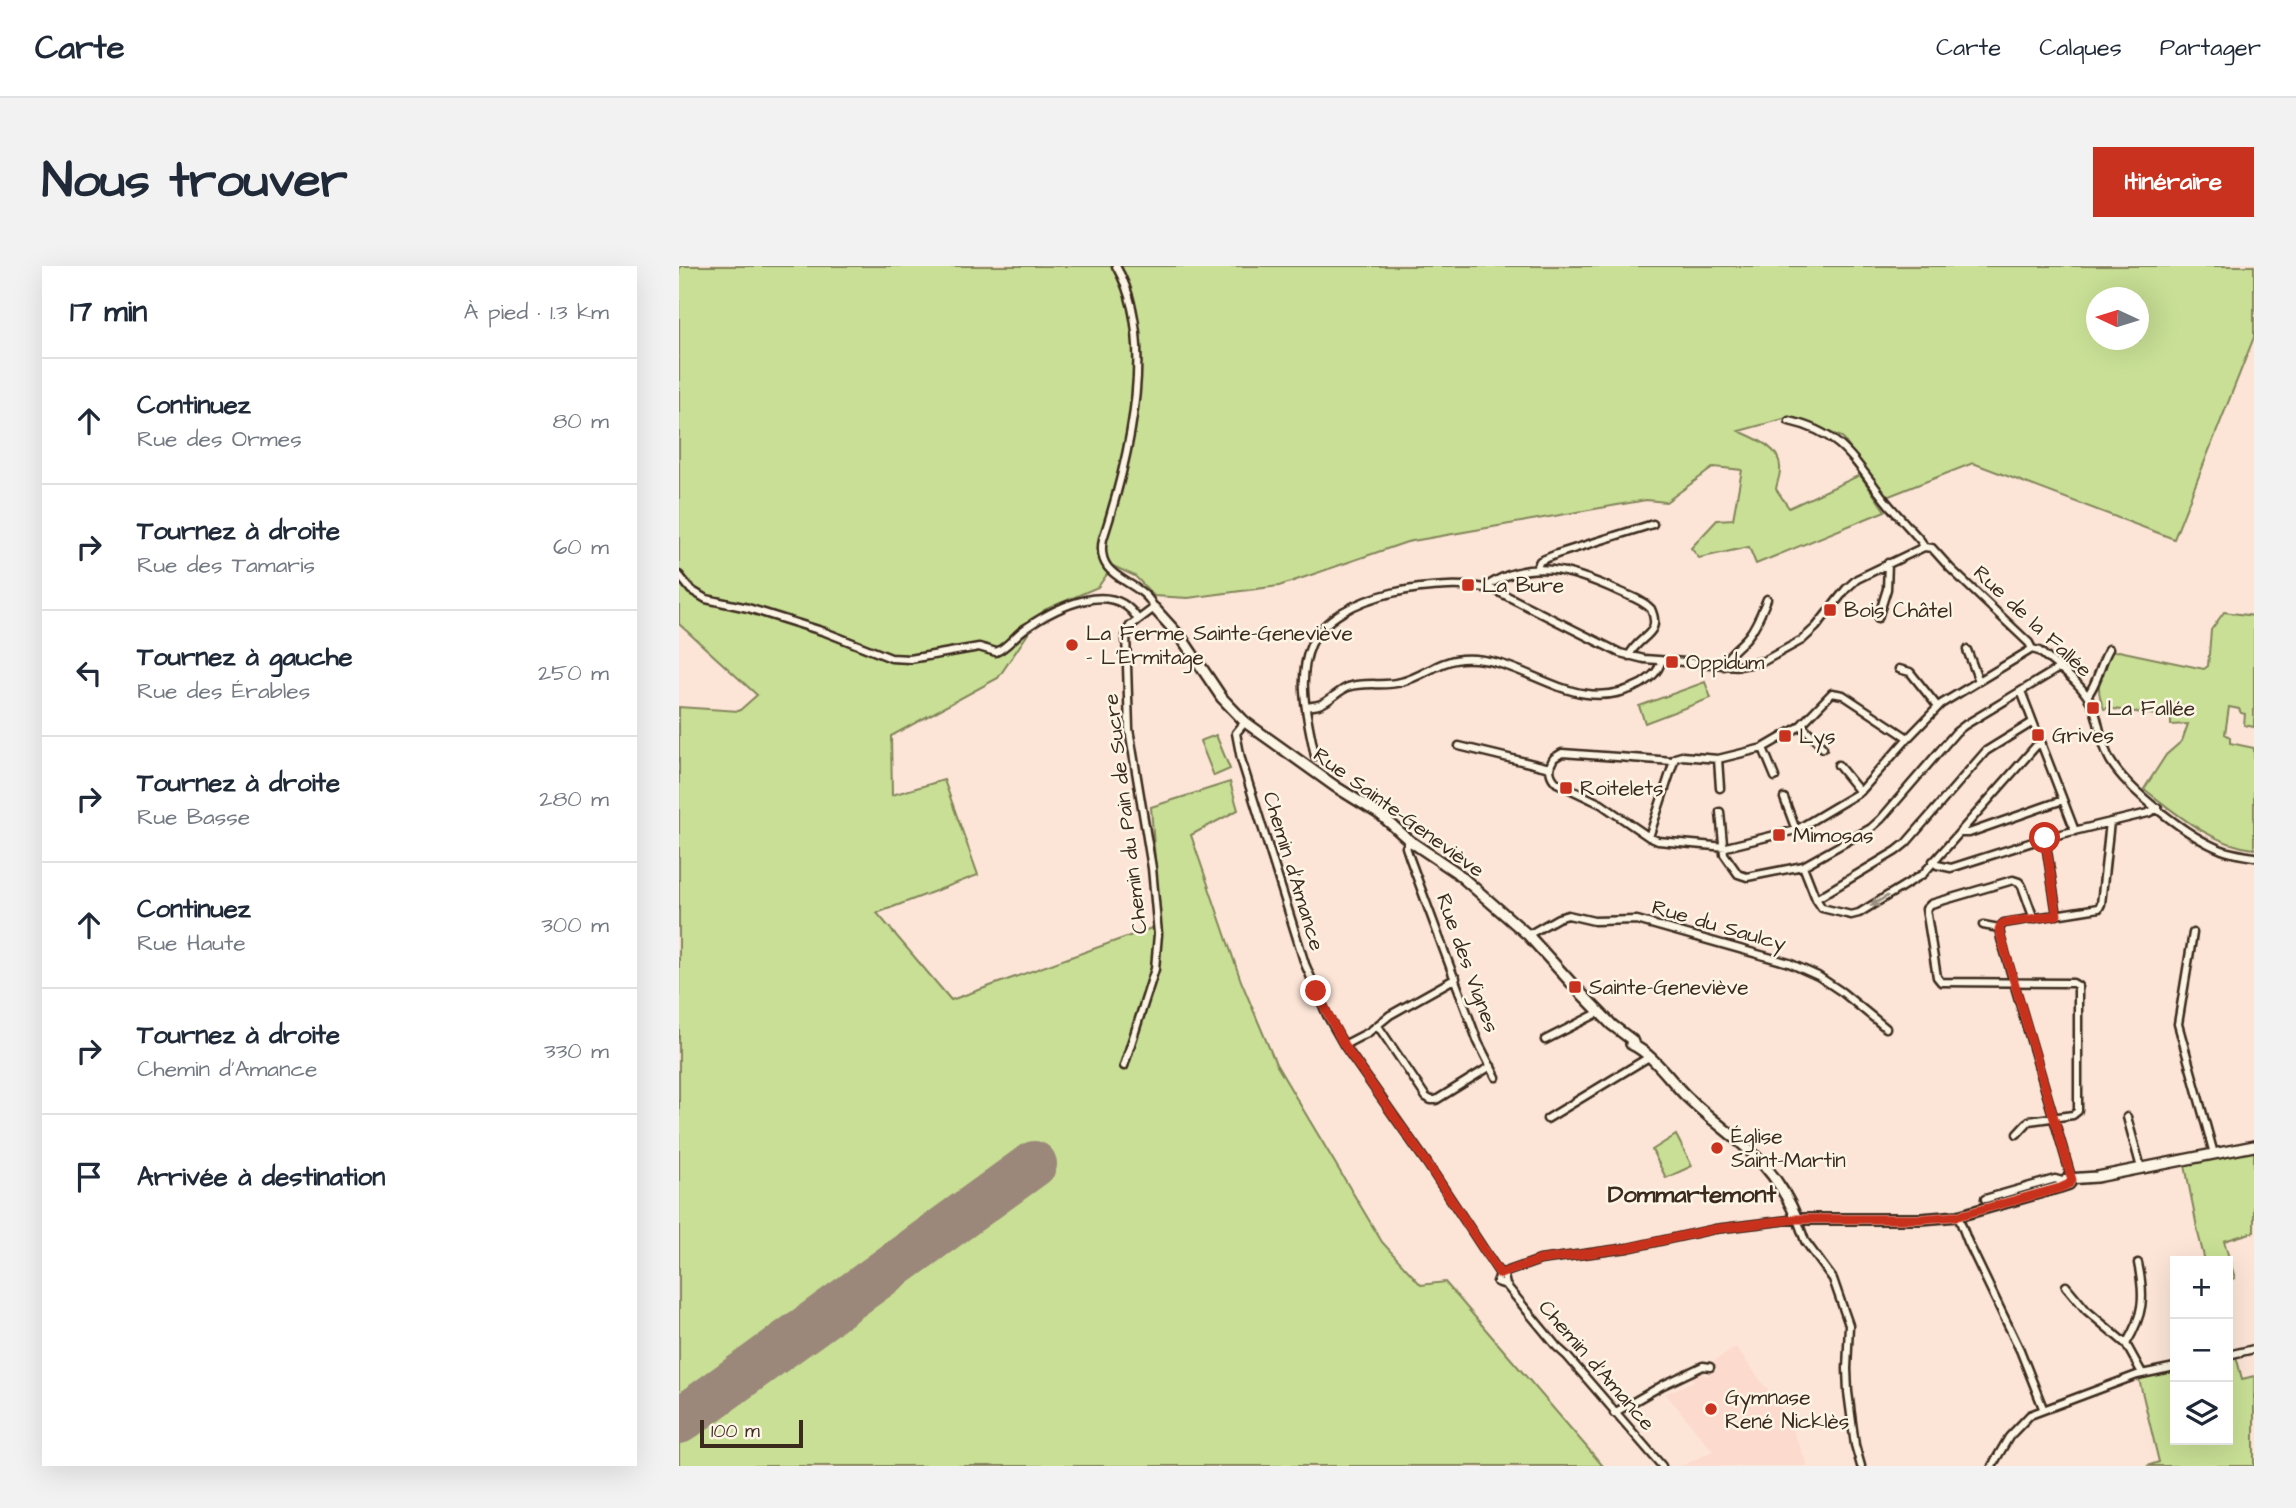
<!DOCTYPE html>
<html lang="fr">
<meta charset="utf-8">
<style>
:root{--surface:#fff;--page:#f2f2f3;--text:#1f2937;--muted:#747a83;--line:#e0e1e3;--accent:#c8321e}
body{margin:0;font-family:"Architects Daughter",sans-serif;background:var(--page);color:var(--text)}
.controls{position:absolute;right:21px;bottom:21px;display:grid;overflow:hidden;border-radius:0px;box-shadow:0 7px 28px #0002}
.controls button{width:63px;height:63px;display:grid;place-items:center;padding:0;border:0;border-bottom:2px solid var(--line);background:var(--surface);color:var(--text);font:35px sans-serif}
.compass{position:absolute;left:1407px;top:21px;width:63px;height:63px;border-radius:50%;background:var(--surface);box-shadow:0 7px 28px #0002;rotate:274deg}
.scale{position:absolute;left:21px;bottom:18px;width:103px;box-sizing:border-box;padding-left:7px;border:4px solid #3b2a1e;border-top:0;font-size:19px;line-height:24px;white-space:nowrap;color:#3b2a1e;-webkit-text-stroke:5px #fcf5e5;paint-order:stroke}
.stop{position:absolute;width:21px;height:21px;margin:-16px;border:5px solid #c8321e;border-radius:50%;background:#fff}
.stop.end{background:#c8321e;border-color:#fff;box-shadow:0 2px 7px #0008}
.list{margin:0;padding:0;list-style:none}
h2{display:flex;justify-content:space-between;align-items:center;height:91px;margin:0;padding:0 28px;font-size:30px}
h2 small{font-size:23px;font-weight:400;color:var(--muted)}
.list li{display:grid;grid-template-columns:46px 1fr auto;gap:21px;align-items:center;box-sizing:border-box;height:126px;padding:0 28px;border-top:2px solid var(--line)}
.list b{display:block;font-size:26px;white-space:nowrap}
.list p{margin:0;font-size:23px;white-space:nowrap;color:var(--muted)}
.list em{font-size:23px;font-style:normal;color:var(--muted)}
.icon{flex:none;width:38px;height:38px;fill:none;stroke:currentColor;stroke-width:2;stroke-linecap:round;stroke-linejoin:round}
.map{position:relative;flex:none;width:1575px;height:1200px;overflow:hidden;border-radius:0px}
header{display:flex;align-items:center;gap:42px;box-sizing:border-box;height:98px;padding:0 35px;background:var(--surface);border-bottom:2px solid var(--line)}
header strong{font-size:33px}
nav{display:flex;gap:38px;margin-inline-start:auto;font-size:24px}
.intro{display:flex;align-items:center;justify-content:space-between;box-sizing:border-box;height:168px;padding:0 42px}
h1{margin:0;font-size:49px}
.button{padding:18px 32px;border-radius:0px;background:var(--accent);color:#fff;font-size:24px;font-weight:700}
main{display:flex;gap:42px;padding:0 42px}
aside{flex:1;background:var(--surface);border-radius:0px;box-shadow:0 7px 28px #0002}
.map>svg:first-child{display:block}
</style>
<header>
<strong>Carte</strong>
<nav><a>Carte</a><a>Calques</a><a>Partager</a></nav>
</header>
<div class="intro"><h1>Nous trouver</h1><a class="button">Itinéraire</a></div>
<main>
<aside>
<h2>17 min<small>À pied · 1.3 km</small></h2>
<ul class="list">
<li><svg class="icon" aria-label="ahead" viewBox="0 0 24 24"><path d="M12 20V5M6 11l6-6 6 6"/></svg><div><b>Continuez</b><p>Rue des Ormes</p></div><em>80 m</em></li>
<li><svg class="icon" aria-label="right" viewBox="0 0 24 24"><path d="M7 20v-9h11M14 6l5 5-5 5"/></svg><div><b>Tournez à droite</b><p>Rue des Tamaris</p></div><em>60 m</em></li>
<li><svg class="icon" aria-label="left" viewBox="0 0 24 24"><path d="M17 20v-9H6M10 6l-5 5 5 5"/></svg><div><b>Tournez à gauche</b><p>Rue des Érables</p></div><em>250 m</em></li>
<li><svg class="icon" aria-label="right" viewBox="0 0 24 24"><path d="M7 20v-9h11M14 6l5 5-5 5"/></svg><div><b>Tournez à droite</b><p>Rue Basse</p></div><em>280 m</em></li>
<li><svg class="icon" aria-label="ahead" viewBox="0 0 24 24"><path d="M12 20V5M6 11l6-6 6 6"/></svg><div><b>Continuez</b><p>Rue Haute</p></div><em>300 m</em></li>
<li><svg class="icon" aria-label="right" viewBox="0 0 24 24"><path d="M7 20v-9h11M14 6l5 5-5 5"/></svg><div><b>Tournez à droite</b><p>Chemin d'Amance</p></div><em>330 m</em></li>
<li><svg class="icon" aria-label="arrive" viewBox="0 0 24 24"><path d="M6 21V4h12l-3 4 3 4H6"/></svg><div><b>Arrivée à destination</b></div></li>
</ul>
</aside>
<div class="map">
<svg width="1575" height="1200" viewBox="0 0 1575 1200">
<rect width="100%" height="100%" fill="#fce5d7"/>
<filter id="ink" filterUnits="userSpaceOnUse"><feTurbulence type="fractalNoise" baseFrequency=".0143" numOctaves="2"/><feDisplacementMap in="SourceGraphic" scale="14" xChannelSelector="R" yChannelSelector="G"/><feConvolveMatrix kernelMatrix="1 2 1 2 8 2 1 2 1" color-interpolation-filters="sRGB"/></filter>
<g filter="url(#ink)">
<path fill="#fcdacd" d="M 1057,1081 L 1108,1151 L 1129,1200 L 1003,1200 L 1034,1185 L 987,1128 L 1015,1115 L 1013,1110 L 1021,1106 L 1028,1110 L 1038,1104 L 1034,1096 Z"/>
<path fill="#c8df95" stroke="#82845a" stroke-width="2" fill-rule="evenodd" d="M 2,0 L 1575,0 L 1575,71 L 1495,273 L 1294,197 L 1205,232 L 1163,171 L 1112,151 L 1060,165 C 1075,172 1101,181 1101,201 C 1102,208 1098,216 1097,223 L 1110,242 L 1181,209 L 1206,245 L 1077,298 L 1070,281 L 1020,292 L 1012,282 L 1038,254 L 1054,253 L 1063,204 L 1035,201 L 987,236 L 967,234 L 728,276 L 600,320 L 509,332 L 475,330 L 456,310 L 434,300 L 419,321 L 365,344 L 319,412 L 212,470 L 213,529 L 265,514 L 299,609 L 198,647 L 272,734 L 481,659 L 472,541 L 551,516 L 559,544 L 512,569 L 562,715 L 597,798 L 703,976 L 742,1019 L 766,1016 L 924,1200 L 0,1200 L 0,441 L 60,445 L 78,429 L 0,358 L 0,3 ZM 1418,32 L 1460,32 L 1460,74 L 1418,74 Z
M 1545,346 L 1575,350 L 1575,461 L 1565,459 L 1566,448 L 1562,447 L 1560,443 L 1550,441 L 1546,468 L 1551,471 L 1551,477 L 1575,482 L 1575,583 C 1532,578 1499,549 1465,523 L 1487,489 L 1503,475 L 1509,458 L 1492,459 L 1492,451 L 1428,442 L 1425,443 C 1415,421 1421,406 1433,386 L 1440,385 L 1525,403 L 1529,400 L 1532,364 Z
M 1026,416 L 1032,432 L 966,457 L 960,440 Z
M 537,469 L 551,503 L 535,510 L 521,475 Z
M 997,869 L 1013,900 L 987,912 L 973,884 Z
M 1575,885 L 1575,966 L 1545,975 L 1556,1012 L 1549,1014 L 1549,995 L 1526,995 L 1519,967 L 1506,899 Z
M 1557,1090 L 1563,1113 L 1575,1110 L 1575,1200 L 1468,1200 L 1480,1196 L 1460,1113 L 1496,1104 L 1496,1174 L 1549,1174 L 1549,1092 Z"/>
<g fill="none" stroke-linecap="round" stroke-linejoin="round">
<path stroke="#9c887a" stroke-width="46" d="M 0,1155 L 355,898"/>
<defs>
<path id="street" d="M 437,0 C 480,74 449,196 424,273 C 415,316 463,312 475,342
M 1110,155 C 1160,166 1173,191 1202,229 C 1214,245 1229,260 1242,275 L 1245,281 L 1253,282 L 1271,302 L 1350,377 L 1353,383 L 1360,385 C 1380,402 1405,418 1415,443 C 1421,460 1422,478 1431,494 C 1448,524 1511,572 1543,584 C 1553,588 1564,589 1575,591
M 857,303 L 861,295 L 878,288 L 974,258
M 0,309 L 12,324 L 27,333 L 69,342 L 146,366 L 212,392 L 231,393 L 300,381 L 317,386 C 329,381 336,369 347,362 C 376,342 435,311 459,354
M 805,322 C 850,290 893,304 939,325 C 950,330 964,334 972,343 C 984,370 959,369 950,390
M 1199,352 L 1208,323 L 1209,297
M 1288,384 L 1300,415
M 1045,400 C 1049,386 1062,380 1070,369 C 1078,359 1083,345 1088,333
M 1220,403 L 1231,406 L 1259,441
M 1342,425 L 1396,565
M 1408,430 C 1419,417 1421,398 1430,383
M 627,441 C 632,440 638,440 642,438 C 652,434 659,425 669,421 C 687,415 705,421 722,416 C 744,411 759,395 782,393 C 847,388 893,454 962,418 C 971,412 980,406 982,395
M 566,456 L 557,467 L 562,493 L 626,698 L 648,749 L 665,779 L 748,897 L 821,1008 L 825,1010 L 827,1019 L 878,1081 L 888,1090 L 983,1200
M 1123,459 L 1144,482
M 780,480 L 871,502
M 1084,482 L 1096,511
M 636,490 C 629,454 617,414 632,379 C 656,325 765,312 816,324 L 941,387 L 965,393 L 1060,400 L 1085,395 L 1123,374 L 1137,361 L 1167,323 L 1178,313 L 1245,281
M 1039,493 L 1041,522
M 994,495 L 883,487 L 875,492 C 869,501 870,510 878,517 L 922,538 L 970,571 L 979,575 L 1047,581 L 1117,564 L 1181,526 L 1229,472 L 1262,438 L 1353,383
M 1159,499 L 1181,526
M 1105,532 L 1117,564
M 1041,546 L 1045,588 L 1059,608 L 1068,611 L 1124,600 L 1192,562 L 1202,553 L 1277,466 L 1286,459 L 1380,402
M 1280,567 L 1290,567 L 1384,534
M 970,571 L 996,492 L 1003,490 L 1039,493 L 1084,482 L 1120,461 L 1153,427 L 1164,429 L 1229,472
M 1366,572 L 1378,649
M 731,575 L 727,581 L 731,593 L 799,776 L 817,811
M 1254,595 L 1258,599 L 1272,602 L 1366,572 L 1469,547 L 1479,542
M 1124,600 L 1137,633 L 1143,642 L 1172,649 L 1180,647 L 1244,608 L 1357,480 L 1363,478
M 1137,633 L 1217,585 L 1227,577 L 1307,485 L 1354,456
M 1304,659 L 1320,662 L 1325,657 L 1420,642 L 1422,638 L 1431,556
M 1320,662 L 1322,673 L 1393,914
M 1514,667 L 1499,758 L 1535,888
M 849,669 L 879,652 L 889,649 L 915,655 L 958,654 L 1110,697 L 1139,710 L 1163,726 L 1207,762
M 699,760 L 747,831 L 752,834 L 757,834 L 812,800
M 866,774 L 921,746
M 665,779 L 690,766 L 711,749 L 777,712
M 445,800 L 476,703 L 479,668 L 473,602 L 450,463 L 447,367 L 451,360 L 475,342
M 1448,851 L 1462,902
M 868,853 L 970,791
M 1338,868 L 1350,855 L 1394,849 L 1399,845 L 1399,720 L 1394,717 L 1262,716 L 1258,711 L 1247,643 L 1252,638 L 1334,614 L 1340,616 L 1343,620 L 1355,653
M 1306,933 L 1376,913 L 1383,915
M 1279,950 L 1289,976 L 1341,1084 L 1364,1142
M 821,1008 L 861,994 L 949,982 L 1036,963 L 1118,953 L 1126,975 L 1154,1013 L 1170,1059 L 1168,1103 L 1169,1126 L 1176,1179 L 1182,1200
M 821,1008 L 818,1016 L 827,1019
M 1387,1020 L 1407,1044 L 1447,1078 L 1463,1107
M 1447,1078 C 1465,1048 1466,1031 1459,997
M 1549,1089 L 1575,1083
M 935,1147 L 984,1119 L 1024,1100 L 1031,1101
M 1313,1200 L 1330,1171 L 1351,1149 L 1458,1109 L 1496,1101"/>
<path id="secondary" d="M 475,342 L 504,374 L 543,432 L 566,456 L 657,521 L 702,549 L 731,575 L 777,606 L 849,669 L 896,721 L 933,759 L 953,774 L 955,779
M 952,778 C 975,789 989,812 1007,830 C 1054,875 1091,888 1118,953 L 1242,953 L 1279,950 L 1381,921 L 1390,918 L 1393,914
M 1388,913 L 1418,911 L 1575,880"/>
</defs>
<use href="#street" stroke="#3b2a1e" stroke-width="11"/>
<use href="#secondary" stroke="#3b2a1e" stroke-width="14"/>
<use href="#street" stroke="#fcf5e5" stroke-width="6"/>
<use href="#secondary" stroke="#fcf5e5" stroke-width="9"/>
</g>
<defs><path id="oneway-solid" d="M-6-.8H1V-3.2L6.5 0L1 3.2V.8H-6Z" transform="scale(1.75)"/></defs>
<use fill="#9c9082" href="#oneway-solid" transform="translate(1200 635) rotate(149)"/>
</g>
<g fill="none" stroke-linecap="round" stroke-linejoin="round" filter="url(#ink)">
<path stroke="#c8321e" stroke-width="9" d="M 637,725 L 665,779 L 748,897 L 821,1008 L 861,994 L 948,982 L 1036,963 L 1118,953 L 1241,953 L 1279,950 L 1381,922 L 1390,918 L 1393,914 L 1320,664 L 1322,659 L 1325,657 L 1378,649 L 1366,572"/>
</g>
<g fill="#c8321e" stroke="#fcf5e5" stroke-width="2.5">
<rect x="782" y="312" width="14" height="14" rx="3.5"/>
<rect x="1144" y="337" width="14" height="14" rx="3.5"/>
<circle cx="393" cy="379" r="7"/>
<rect x="986" y="389" width="14" height="14" rx="3.5"/>
<rect x="1407" y="435" width="14" height="14" rx="3.5"/>
<rect x="1352" y="462" width="14" height="14" rx="3.5"/>
<rect x="1099" y="463" width="14" height="14" rx="3.5"/>
<rect x="880" y="515" width="14" height="14" rx="3.5"/>
<rect x="1093" y="562" width="14" height="14" rx="3.5"/>
<rect x="889" y="714" width="14" height="14" rx="3.5"/>
<circle cx="1038" cy="882" r="7"/>
<circle cx="1032" cy="1143" r="7"/>
</g>
<g text-anchor="middle" stroke-width="5" stroke-linejoin="round" paint-order="stroke">
<g font-size="21" fill="#3b2a1e" stroke="#fcf5e5" text-anchor="start">
<text x="803" y="326">La Bure</text>
<text x="1165" y="351">Bois Châtel</text>
<text x="407" y="374">La Ferme Sainte-Geneviève<tspan x="407" dy="24">- L'Ermitage</tspan></text>
<text x="1007" y="403">Oppidum</text>
<text x="1428" y="449">La Fallée</text>
<text x="1373" y="476">Grives</text>
<text x="1120" y="477">Lys</text>
<text x="901" y="529">Roitelets</text>
<text x="1114" y="576">Mimosas</text>
<text x="910" y="728">Sainte-Geneviève</text>
<text x="1052" y="877">Église<tspan x="1052" dy="24">Saint-Martin</tspan></text>
<text x="1046" y="1138">Gymnase<tspan x="1046" dy="24">René Nicklès</tspan></text>
</g>
<g font-size="21" fill="#3b2a1e" stroke="#fcf5e5">
<text transform="translate(1354 355) rotate(43)" y="7">Rue de la Fallée</text>
<text transform="translate(720 546) rotate(36)" y="7">Rue Sainte-Geneviève</text>
<text transform="translate(446 548) rotate(-97)" y="7">Chemin du Pain de Sucre</text>
<text transform="translate(615 605) rotate(73)" y="7">Chemin d'Amance</text>
<text transform="translate(1040 659) rotate(16)" y="7">Rue du Saulcy</text>
<text transform="translate(789 697) rotate(70)" y="7">Rue des Vignes</text>
<text transform="translate(918 1099) rotate(49)" y="7">Chemin d'Amance</text>
</g>
<g font-size="24" font-weight="bold" fill="#3b2a1e" stroke="#fcf5e5">
<text x="1013" y="936">Dommartemont</text>
</g>
</g>
</svg>
<div class="controls">
<button>+</button>
<button>−</button>
<button><svg class="icon" aria-label="layers" viewBox="0 0 24 24"><path d="M12 4l9 5-9 5-9-5zM3 14l9 5 9-5"/></svg></button>
</div>
<svg class="compass" viewBox="-18 -18 36 36"><path d="M0-13l5 13h-10z" fill="#e53935"/><path d="M0 13l5-13h-10z" fill="#747a83"/></svg>
<div class="scale">100 m</div>
<div class="stop" style="left:1366px;top:572px"></div>
<div class="stop end" style="left:637px;top:725px"></div>
</div>
</main>
